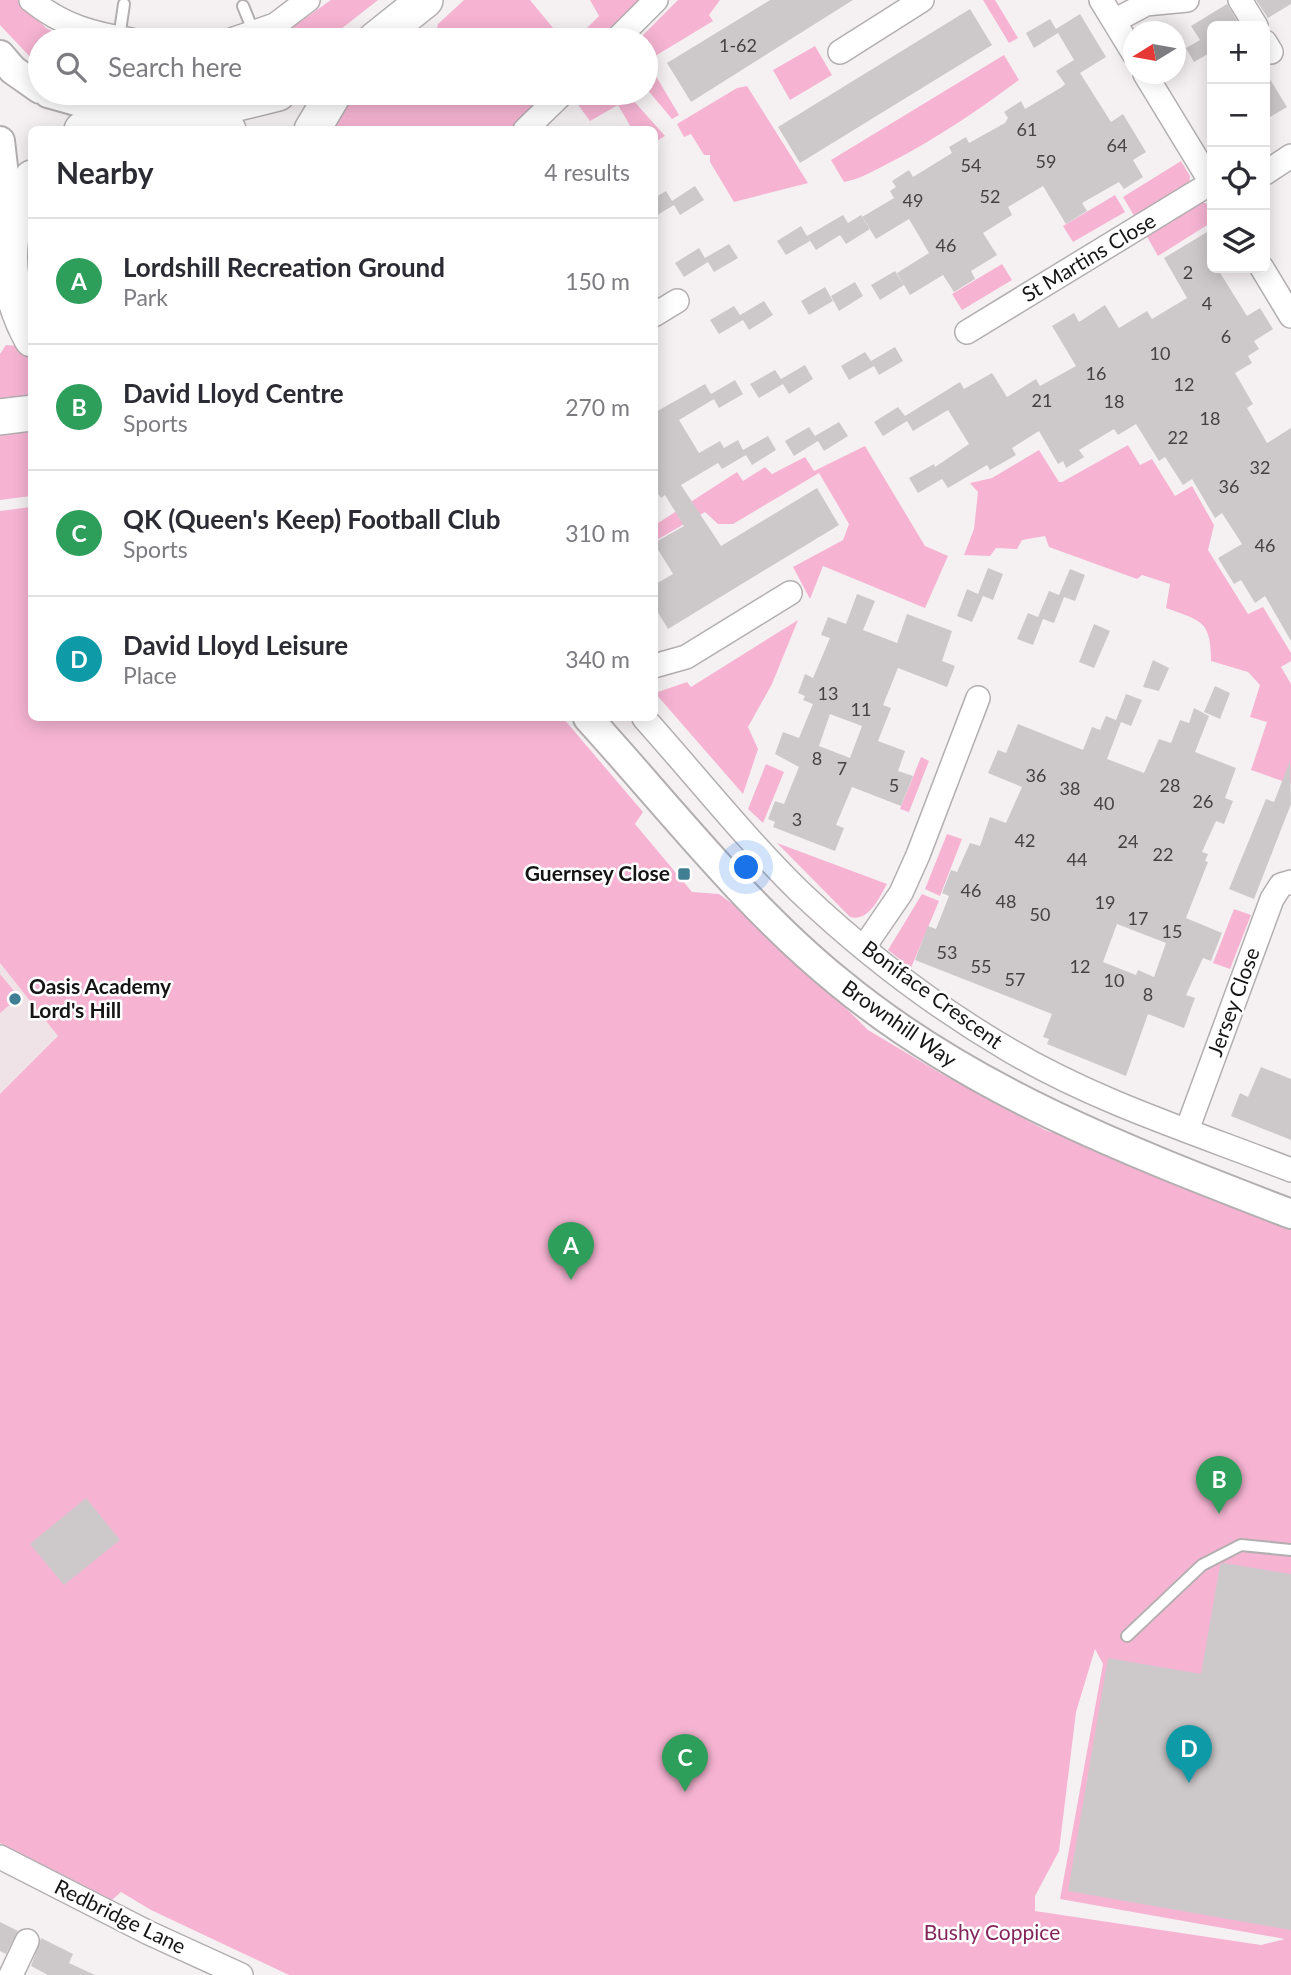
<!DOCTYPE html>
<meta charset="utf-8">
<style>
:root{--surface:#fff;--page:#f2f2f3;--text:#2b2b33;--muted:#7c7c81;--line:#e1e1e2;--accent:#0b8043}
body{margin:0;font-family:Lato,sans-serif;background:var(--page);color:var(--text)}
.controls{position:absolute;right:21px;top:21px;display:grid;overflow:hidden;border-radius:10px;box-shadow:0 4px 18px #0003}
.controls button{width:63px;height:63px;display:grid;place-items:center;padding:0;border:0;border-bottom:2px solid var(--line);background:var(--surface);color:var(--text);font:35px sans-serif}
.compass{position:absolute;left:1123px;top:21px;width:63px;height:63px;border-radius:50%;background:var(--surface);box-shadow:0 4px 18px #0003;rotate:259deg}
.you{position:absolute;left:747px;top:868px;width:24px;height:24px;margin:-18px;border:5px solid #fff;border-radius:50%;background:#1a73e8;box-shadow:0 0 0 10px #1a73e833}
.badge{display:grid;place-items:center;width:46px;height:46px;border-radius:50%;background:var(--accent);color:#fff;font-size:23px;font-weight:700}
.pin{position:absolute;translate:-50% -58px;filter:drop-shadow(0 2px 4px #0008)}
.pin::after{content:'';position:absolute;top:37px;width:24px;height:21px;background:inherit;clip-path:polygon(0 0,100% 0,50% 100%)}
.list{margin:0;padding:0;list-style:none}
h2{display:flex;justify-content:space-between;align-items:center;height:91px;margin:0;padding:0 28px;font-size:30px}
h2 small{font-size:23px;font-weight:400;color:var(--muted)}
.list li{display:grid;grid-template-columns:46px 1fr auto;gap:21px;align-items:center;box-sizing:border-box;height:126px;padding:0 28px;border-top:2px solid var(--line)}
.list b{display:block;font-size:26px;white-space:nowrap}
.list p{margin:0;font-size:23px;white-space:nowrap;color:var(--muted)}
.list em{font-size:23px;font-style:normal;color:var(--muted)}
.icon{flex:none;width:38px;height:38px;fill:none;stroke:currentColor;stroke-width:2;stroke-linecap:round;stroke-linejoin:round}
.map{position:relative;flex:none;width:1291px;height:1975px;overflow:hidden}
.search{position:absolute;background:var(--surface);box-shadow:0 4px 18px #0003;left:28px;top:28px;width:630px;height:77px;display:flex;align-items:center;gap:18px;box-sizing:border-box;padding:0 24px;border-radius:38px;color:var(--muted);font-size:26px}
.panel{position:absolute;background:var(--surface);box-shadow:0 4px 18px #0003;left:28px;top:126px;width:630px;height:595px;border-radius:10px}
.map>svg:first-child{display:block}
</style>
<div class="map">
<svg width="1291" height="1975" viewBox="0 0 1291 1975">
<rect width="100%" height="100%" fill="#f5f1f3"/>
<path fill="#efe3e8" d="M 0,963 L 59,1036 L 0,1094 Z"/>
<path fill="#f6b4d2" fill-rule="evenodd" d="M 0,0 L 19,0 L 46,28 L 68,40 L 40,40 L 40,61 L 32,59 L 0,25 Z
M 331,0 L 378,0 L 327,40 L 274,40 Z
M 464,0 L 530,0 L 563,40 L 434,40 L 438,24 Z
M 590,0 L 642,0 L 601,40 L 575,40 L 599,16 Z
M 678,0 L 720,0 L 709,15 L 713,21 L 647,61 L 679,115 L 672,119 L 646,88 L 646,40 L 638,40 Z
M 983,0 L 995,0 L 1018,38 L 1009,43 Z
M 815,46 L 832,75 L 790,100 L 773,70 Z
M 1004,55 L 1019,80 C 977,111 936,139 889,163 C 875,170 861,179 844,182 L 831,160 Z
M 747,86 L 808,183 L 734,202 L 710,162 L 710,155 L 704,155 L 691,134 L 684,137 L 677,124 L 737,88 Z
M 356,93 L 549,93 L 513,129 L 327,130 Z
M 585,93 L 618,93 L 626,100 L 632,99 L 665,136 L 655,142 L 654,130 L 632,129 L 618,105 L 590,121 L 576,102 Z
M 1181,161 L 1190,176 L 1189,186 L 1136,219 L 1123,197 Z
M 1115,195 L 1125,212 L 1073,242 L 1063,226 Z
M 31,198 L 31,319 L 18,267 Z
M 1199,203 L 1206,203 L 1212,213 L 1212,222 L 1158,256 L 1145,233 Z
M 1002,264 L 1012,280 L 962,310 L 952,294 Z
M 6,345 L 18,346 L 31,356 L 31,403 L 0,408 L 0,354 Z
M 17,430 L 31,430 L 31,496 L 0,500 L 0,434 Z
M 1128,445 L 1140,465 L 1152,459 L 1175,496 L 1192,486 L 1214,525 L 1208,550 L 1248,614 L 1263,607 L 1291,653 L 1291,661 L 1281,667 L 1291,684 L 1291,784 L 1251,770 L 1267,722 L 1250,717 L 1260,685 L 1248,672 L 1211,661 C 1211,620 1201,621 1166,608 L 1170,584 L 1142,575 L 1137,579 L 1049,547 L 1045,536 L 1022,540 L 1017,549 L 996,548 L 990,556 L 964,555 L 974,529 L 978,492 L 970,483 L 992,478 L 1039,450 L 1059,482 L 1062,482 Z
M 865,446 L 925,546 L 948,556 L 925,608 L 823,566 L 810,599 L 793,567 L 843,540 L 849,524 L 819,473 L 733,524 L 718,524 L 705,512 L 655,541 L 655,525 L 737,472 L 743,481 L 765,467 L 772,474 L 805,457 L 814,471 Z
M 31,507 L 32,718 L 563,718 L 643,812 L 635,824 L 692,892 L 719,894 L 765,928 L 868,1030 L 940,1073 L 1045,1130 L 1105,1150 L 1291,1226 L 1291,1975 L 289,1975 L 151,1910 L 121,1892 L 112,1900 L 0,1843 L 0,1094 L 58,1036 L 0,963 L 0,511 ZM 1095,1649 L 1103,1664 L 1060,1899 L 1285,1939 L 1261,1945 L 1035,1911 L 1035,1896 L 1059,1851 L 1076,1712 Z
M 798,620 L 772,684 L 748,727 L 758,749 L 743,794 L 655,693 L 687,682 L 691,687 Z
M 921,757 L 929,761 L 909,812 L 900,809 Z
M 766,764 L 784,772 L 763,823 L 748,809 Z
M 947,834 L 962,839 L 940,896 L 925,889 Z
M 777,843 L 887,884 C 879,898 869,922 850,917 Z
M 922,894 L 939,901 L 911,968 L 888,950 Z
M 1234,909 L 1251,915 L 1230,969 L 1213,963 Z
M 0,974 L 19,997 L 0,1013 Z"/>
<path fill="#cdc9cb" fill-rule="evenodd" d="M 770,0 L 853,0 L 691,102 L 667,63 Z
M 1256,0 L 1291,0 L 1291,4 L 1268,18 Z
M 1227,4 L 1240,26 L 1212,26 L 1212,61 L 1208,54 L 1194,62 L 1186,48 L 1200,40 L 1191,26 Z
M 970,9 L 992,45 L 800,163 L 778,127 Z
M 1080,14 L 1106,57 L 1080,73 L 1111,122 L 1123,114 L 1146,152 L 1133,160 L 1143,177 L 1124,189 L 1119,182 L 1082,203 L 1087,211 L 1066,224 L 1043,186 L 1008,207 L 1012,215 L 983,233 L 997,255 L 971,271 L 975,279 L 954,292 L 943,275 L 910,295 L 897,273 L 929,253 L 909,219 L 876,239 L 862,217 L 894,198 L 890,191 L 896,187 L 892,181 L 909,170 L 913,177 L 952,153 L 949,147 L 966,137 L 969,143 L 1005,123 L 1008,118 L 1004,112 L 1021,101 L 1025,109 L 1062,87 L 1065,84 L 1056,71 L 1074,60 L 1058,33 L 1034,48 L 1026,33 L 1050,19 L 1056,29 Z
M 1265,71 L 1287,107 L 1265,120 Z
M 695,186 L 704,200 L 680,215 L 674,205 L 654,217 L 654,198 L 666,191 L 672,201 Z
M 843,215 L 848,223 L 861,215 L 870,229 L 846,244 L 840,235 L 816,250 L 807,236 Z
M 801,226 L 810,241 L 786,255 L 777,241 Z
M 1212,229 L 1212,268 L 1217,268 L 1247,316 L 1260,308 L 1273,329 L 1254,341 L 1259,349 L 1248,356 L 1252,363 L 1235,373 L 1253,404 L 1247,408 L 1267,443 L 1291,428 L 1291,641 L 1265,596 L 1255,603 L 1241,580 L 1234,584 L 1218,558 L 1242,544 L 1222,513 L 1215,518 L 1192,479 L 1183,485 L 1165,457 L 1159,461 L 1136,424 L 1118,435 L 1114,429 L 1079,450 L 1084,457 L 1066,468 L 1063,461 L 1058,464 L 1039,431 L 1012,448 L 1016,455 L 990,470 L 987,465 L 948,488 L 942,479 L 918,493 L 909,478 L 934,464 L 935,467 L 969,444 L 948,410 L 913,431 L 907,421 L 883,436 L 874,422 L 898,407 L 905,416 L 960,382 L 964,389 L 992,373 L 1007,397 L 1036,379 L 1040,386 L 1076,366 L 1052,326 L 1074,313 L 1079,322 L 1105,305 L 1119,328 L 1147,311 L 1152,319 L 1187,298 L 1164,258 Z
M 729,244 L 738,258 L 714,272 L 708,262 L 684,277 L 675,263 L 699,248 L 705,258 Z
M 895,271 L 904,285 L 880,300 L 871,285 Z
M 855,282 L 863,296 L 839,311 L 831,296 Z
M 825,287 L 833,301 L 809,315 L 801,301 Z
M 764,301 L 773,315 L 749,330 L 743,320 L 719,334 L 710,320 L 734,306 L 740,315 Z
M 895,347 L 903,361 L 879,375 L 874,366 L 849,380 L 841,366 L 865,352 L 871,361 Z
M 805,365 L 813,379 L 789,394 L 783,384 L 759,398 L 750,384 L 775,370 L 781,379 Z
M 735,380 L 743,394 L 719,408 L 711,394 Z
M 705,384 L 714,399 L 679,420 L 699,453 L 720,441 L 724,448 L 738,440 L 743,450 L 768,436 L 776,450 L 752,465 L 746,455 L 722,469 L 718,463 L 681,485 L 721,546 L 817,488 L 839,525 L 668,629 L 654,606 L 654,585 L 673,574 L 654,543 L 684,526 L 665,495 L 661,498 L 654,488 L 654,413 Z
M 839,422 L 848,436 L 824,451 L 818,441 L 794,456 L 785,441 L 809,427 L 815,436 Z
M 988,568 L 1003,574 L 993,600 L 983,596 L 972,622 L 957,616 L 967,589 L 978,594 Z
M 1070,569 L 1085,575 L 1075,601 L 1064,597 L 1054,623 L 1043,619 L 1033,645 L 1017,639 L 1028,613 L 1038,617 L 1049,591 L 1059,595 Z
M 857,594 L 875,601 L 863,630 L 897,643 L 907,614 L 952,631 L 942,661 L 955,666 L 947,687 L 898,668 L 883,705 L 891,708 L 878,741 L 905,751 L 898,771 L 913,776 L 901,806 L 852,787 L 836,825 L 844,828 L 835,851 L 773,827 L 775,822 L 768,819 L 775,801 L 784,804 L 799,767 L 775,754 L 783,732 L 799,738 L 813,704 L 803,700 L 805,696 L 798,693 L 805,674 L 813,678 L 830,638 L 821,635 L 828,617 L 846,624 ZM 830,714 L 862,726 L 850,758 L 819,746 Z
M 1094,624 L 1110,631 L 1094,668 L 1079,662 Z
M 1153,660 L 1169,668 L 1159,691 L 1143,687 Z
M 1215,686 L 1230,693 L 1220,719 L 1204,712 Z
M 1126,694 L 1142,700 L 1131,726 L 1121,722 L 1107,759 L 1144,773 L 1159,739 L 1171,743 L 1180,720 L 1189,723 L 1194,708 L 1209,716 L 1195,752 L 1236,768 L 1225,798 L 1233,801 L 1224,824 L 1216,821 L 1202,852 L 1208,854 L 1205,861 L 1208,862 L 1186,918 L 1222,933 L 1211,961 L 1203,958 L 1186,995 L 1195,998 L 1184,1028 L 1148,1014 L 1126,1076 L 1047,1044 L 1049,1039 L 1043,1037 L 1052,1014 L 915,960 L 928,926 L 936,929 L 949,896 L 942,893 L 951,870 L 957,872 L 970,843 L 980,846 L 990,817 L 1006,823 L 1022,787 L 988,773 L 998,750 L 1006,753 L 1018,724 L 1083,750 L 1092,727 L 1100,730 L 1106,716 L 1116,720 ZM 1117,924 L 1166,943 L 1154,977 L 1138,970 L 1136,975 L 1103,962 Z
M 1290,761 L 1291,804 L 1254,899 L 1229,889 L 1266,799 L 1274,802 Z
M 1261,1067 L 1291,1079 L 1291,1140 L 1231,1116 L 1240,1093 L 1248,1097 Z
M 86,1498 L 120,1540 L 64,1585 L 30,1544 Z
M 1224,1563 L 1291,1574 L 1291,1930 L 1068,1891 L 1108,1658 L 1201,1674 L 1220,1565 Z
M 0,1922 L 18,1931 L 6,1954 L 0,1951 Z
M 41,1938 L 73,1954 L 69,1963 L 95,1975 L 48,1975 L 31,1966 Z"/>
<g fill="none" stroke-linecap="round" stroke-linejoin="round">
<defs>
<path id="service" d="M 243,6 L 254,33
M 119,38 L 124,4
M 1127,1636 L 1202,1565 L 1241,1545 L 1291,1550"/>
<path id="minor" d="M 31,0 C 63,26 93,34 132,40
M 1101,0 L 1134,54
M 1240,0 L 1256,26
M 1114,21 L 1146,4 L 1187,0
M 231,40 L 275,25 L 308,0
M 616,40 L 656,0
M 1265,42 L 1271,52
M 840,52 L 922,0
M 1145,74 L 1212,184
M 525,130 L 563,93
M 1265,173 L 1291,156
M 1262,268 L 1291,316
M 654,315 L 677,301
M 967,332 L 1211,183
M 654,666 L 686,657 L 790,593
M 644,718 C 695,775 744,837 799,891 C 862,951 934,1006 1009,1050 C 1097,1102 1196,1133 1291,1170
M 864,947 L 901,893 L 918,855 L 978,698
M 1187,1130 L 1272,899 L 1281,885 L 1291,882
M 0,1857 L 149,1933 L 241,1975
M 11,1975 L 27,1941"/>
<path id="tertiary" d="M 0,55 L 13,70 L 40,89
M 48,93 L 119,113
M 0,141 L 10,226
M 588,718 C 669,807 746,907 840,983 C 972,1092 1133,1153 1291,1214"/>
<path id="primary" d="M 375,40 L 425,0
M 187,111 L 225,106 L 278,93
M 82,130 C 127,104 183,102 228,130
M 312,130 L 334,93
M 32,178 C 1,230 3,286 32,339
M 0,417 L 32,413"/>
</defs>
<use href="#service" stroke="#b3afb0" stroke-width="14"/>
<use href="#minor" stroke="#b3afb0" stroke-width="26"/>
<use href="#tertiary" stroke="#b3afb0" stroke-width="32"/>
<use href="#primary" stroke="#b3afb0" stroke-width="38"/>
<use href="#service" stroke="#fff" stroke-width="10"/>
<use href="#minor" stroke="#fff" stroke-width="23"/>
<use href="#tertiary" stroke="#fff" stroke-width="28"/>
<use href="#primary" stroke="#fff" stroke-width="35"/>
</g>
<g fill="#3f7e93" stroke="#fff" stroke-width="2.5">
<rect x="677" y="867" width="14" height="14" rx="3.5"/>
<circle cx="15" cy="999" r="7"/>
</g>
<g text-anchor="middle" stroke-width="5" stroke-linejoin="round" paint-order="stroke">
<g font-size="18" fill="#444242">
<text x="738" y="52">1-62</text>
<text x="1027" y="136">61</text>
<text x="1117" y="152">64</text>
<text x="1046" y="168">59</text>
<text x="971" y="172">54</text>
<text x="990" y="203">52</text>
<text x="913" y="207">49</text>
<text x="946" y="252">46</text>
<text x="1188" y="279">2</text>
<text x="1207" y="310">4</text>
<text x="1226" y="343">6</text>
<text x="1160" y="360">10</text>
<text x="1096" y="380">16</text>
<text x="1184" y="391">12</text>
<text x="1042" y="407">21</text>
<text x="1114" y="408">18</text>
<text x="1210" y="425">18</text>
<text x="1178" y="444">22</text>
<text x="1260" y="474">32</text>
<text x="1229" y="493">36</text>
<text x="1265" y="552">46</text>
<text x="828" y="700">13</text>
<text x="861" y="716">11</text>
<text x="817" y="765">8</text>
<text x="842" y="775">7</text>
<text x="1036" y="782">36</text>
<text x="894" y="792">5</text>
<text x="1170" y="792">28</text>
<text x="1070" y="795">38</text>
<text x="1203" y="808">26</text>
<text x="1104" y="810">40</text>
<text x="797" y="826">3</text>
<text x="1025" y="847">42</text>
<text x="1128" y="848">24</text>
<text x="1163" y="861">22</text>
<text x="1077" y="866">44</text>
<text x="971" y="897">46</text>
<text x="1006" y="908">48</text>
<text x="1105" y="909">19</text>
<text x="1040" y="921">50</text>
<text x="1138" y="925">17</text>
<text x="1172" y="938">15</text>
<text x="947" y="959">53</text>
<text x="981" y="973">55</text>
<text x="1080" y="973">12</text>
<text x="1015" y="986">57</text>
<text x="1114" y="987">10</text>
<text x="1148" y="1001">8</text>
</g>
<g font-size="21" fill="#161515" stroke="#fff">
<text transform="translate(1089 258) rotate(-31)" y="7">St Martins Close</text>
<text transform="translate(932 995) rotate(36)" y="7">Boniface Crescent</text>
<text transform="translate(1234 1002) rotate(-70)" y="7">Jersey Close</text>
<text transform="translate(899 1024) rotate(35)" y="7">Brownhill Way</text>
<text transform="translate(120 1917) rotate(26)" y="7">Redbridge Lane</text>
</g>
<g font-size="21" font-weight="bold" fill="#161515" stroke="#fff" text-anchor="end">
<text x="670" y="881">Guernsey Close</text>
<text x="29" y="994" text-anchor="start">Oasis Academy<tspan x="29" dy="24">Lord's Hill</tspan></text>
</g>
<g font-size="21" fill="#83255a" stroke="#fff">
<text x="992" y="1940">Bushy Coppice</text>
</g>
</g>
</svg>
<div class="controls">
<button>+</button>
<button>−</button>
<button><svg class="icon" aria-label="locate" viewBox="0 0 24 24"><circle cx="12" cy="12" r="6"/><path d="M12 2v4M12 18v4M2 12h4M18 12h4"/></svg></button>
<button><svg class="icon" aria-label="layers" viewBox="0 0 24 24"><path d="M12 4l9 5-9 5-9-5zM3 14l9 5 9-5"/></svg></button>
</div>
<svg class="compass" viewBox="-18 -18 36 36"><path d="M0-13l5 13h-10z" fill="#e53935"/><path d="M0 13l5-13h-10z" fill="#7c7c81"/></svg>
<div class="you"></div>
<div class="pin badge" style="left:571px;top:1280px;background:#2e9e5b">A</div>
<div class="pin badge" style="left:1219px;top:1514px;background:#2e9e5b">B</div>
<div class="pin badge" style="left:685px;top:1792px;background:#2e9e5b">C</div>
<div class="pin badge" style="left:1189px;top:1783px;background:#0f9aa8">D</div>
<div class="search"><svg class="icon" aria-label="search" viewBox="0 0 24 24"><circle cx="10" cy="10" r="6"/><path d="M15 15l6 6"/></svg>Search here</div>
<section class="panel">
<h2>Nearby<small>4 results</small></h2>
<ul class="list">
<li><span class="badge" style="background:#2e9e5b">A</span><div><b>Lordshill Recreation Ground</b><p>Park</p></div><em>150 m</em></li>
<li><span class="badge" style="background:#2e9e5b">B</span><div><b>David Lloyd Centre</b><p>Sports</p></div><em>270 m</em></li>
<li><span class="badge" style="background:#2e9e5b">C</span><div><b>QK (Queen's Keep) Football Club</b><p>Sports</p></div><em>310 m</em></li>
<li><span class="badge" style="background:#0f9aa8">D</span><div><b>David Lloyd Leisure</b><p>Place</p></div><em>340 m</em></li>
</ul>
</section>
</div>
